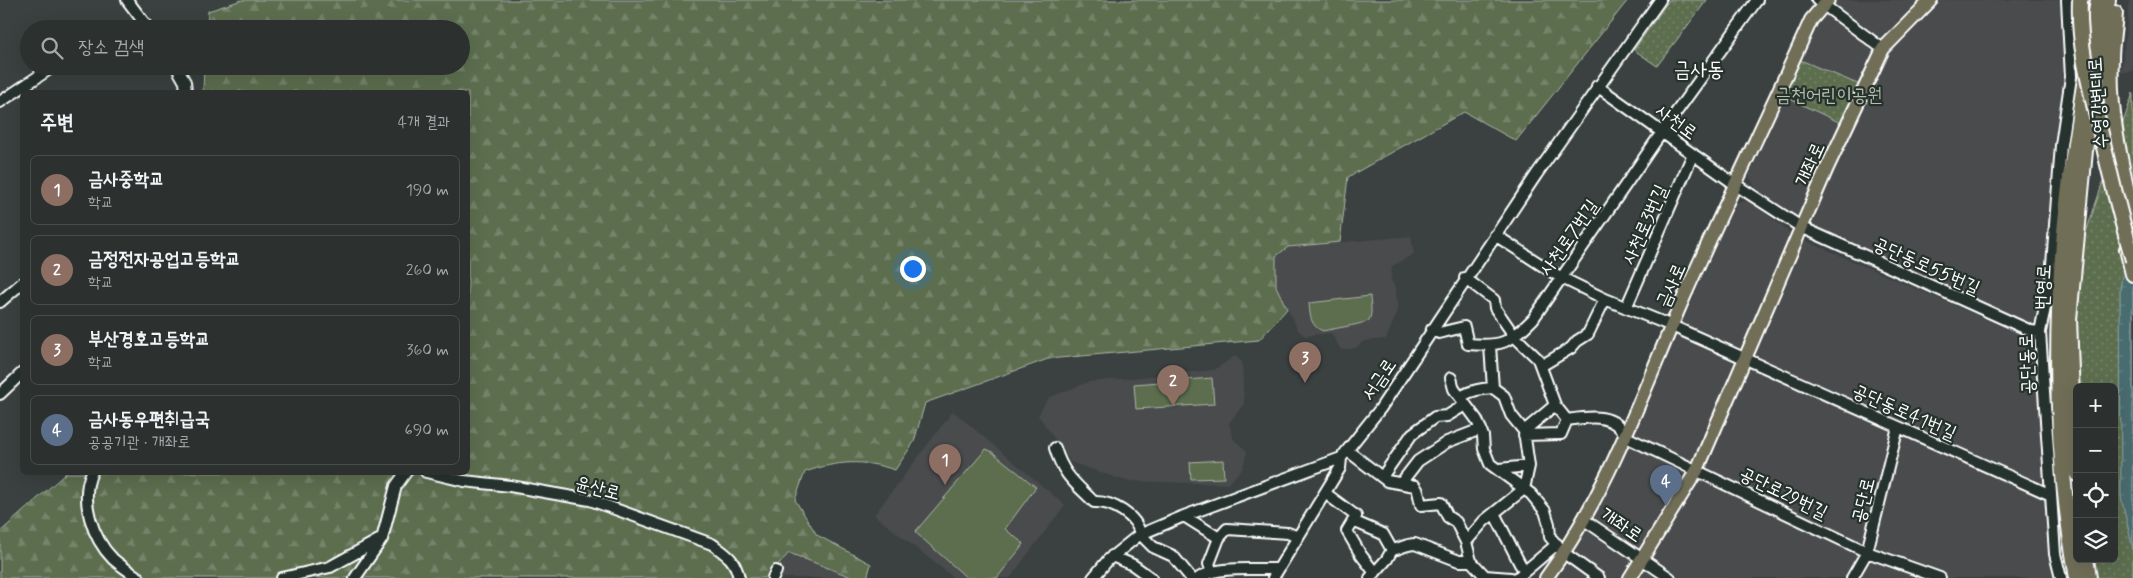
<!DOCTYPE html>
<html lang="ko">
<meta charset="utf-8">
<style>
:root{--surface:#2c3130;--page:#383d3c;--text:#f1f3f6;--muted:#a6a9ab;--line:#484c4c;--accent:#d6ab8b}
body{margin:0;font-family:Mynerve,"Poor Story",sans-serif;background:var(--page);color:var(--text)}
.controls{position:absolute;right:15px;bottom:15px;display:grid;overflow:hidden;border-radius:8px;box-shadow:0 5px 20px #0002}
.controls button{width:45px;height:45px;display:grid;place-items:center;padding:0;border:0;border-bottom:1px solid var(--line);background:var(--surface);color:var(--text);font:25px sans-serif}
.you{position:absolute;left:912px;top:268px;width:18px;height:18px;margin:-12px;border:4px solid #fff;border-radius:50%;background:#1a73e8;box-shadow:0 0 0 8px #1a73e833}
.badge{display:grid;place-items:center;width:32px;height:32px;border-radius:50%;background:var(--accent);color:#fff;font-size:16px;font-weight:700}
.pin{position:absolute;translate:-50% -41px;filter:drop-shadow(0 1px 2px #0008)}
.pin::after{content:'';position:absolute;top:26px;width:18px;height:15px;background:inherit;clip-path:polygon(0 0,100% 0,50% 100%)}
.list{margin:0;padding:0;list-style:none}
h2{display:flex;justify-content:space-between;align-items:center;height:65px;margin:0;padding:0 20px;font-size:21px}
h2 small{font-size:16px;font-weight:400;color:var(--muted)}
.list li{display:grid;grid-template-columns:32px 1fr auto;gap:15px;align-items:center;box-sizing:border-box;height:70px;margin:0 10px 10px;padding:0 10px;border:1px solid var(--line);border-radius:8px}
.list b{display:block;font-size:19px;white-space:nowrap}
.list p{margin:0;font-size:16px;white-space:nowrap;color:var(--muted)}
.list em{font-size:16px;font-style:normal;color:var(--muted)}
.icon{flex:none;width:28px;height:28px;fill:none;stroke:currentColor;stroke-width:2;stroke-linecap:round;stroke-linejoin:round}
.map{position:relative;flex:none;width:2133px;height:578px;overflow:hidden}
.search{position:absolute;background:var(--surface);box-shadow:0 5px 20px #0002;left:20px;top:20px;width:450px;height:55px;display:flex;align-items:center;gap:12px;box-sizing:border-box;padding:0 18px;border-radius:28px;color:var(--muted);font-size:19px}
.panel{position:absolute;background:var(--surface);box-shadow:0 5px 20px #0002;left:20px;top:90px;width:450px;height:385px;border-radius:8px}
.map>svg:first-child{display:block}
</style>
<div class="map">
<svg width="2133" height="578" viewBox="0 0 2133 578">
<defs>
<pattern id="grass-dots" width="8" height="8" patternUnits="userSpaceOnUse" patternTransform="scale(1.25)"><rect width="8" height="8" fill="#5d6e50"/><path d="M2 2h.1M6 6h.1" fill="none" stroke="#75846a" stroke-width="1.8" stroke-linecap="round"/></pattern>
<pattern id="forest-firs" width="22" height="20" patternUnits="userSpaceOnUse" patternTransform="scale(1.25)"><rect width="22" height="20" fill="#5d6e50"/><path d="M5 1l3.5 6h-7zM16 11l3.5 6h-7z" fill="#75846a"/></pattern>
<pattern id="water-ripples" width="26" height="14" patternUnits="userSpaceOnUse" patternTransform="scale(1.25)"><rect width="26" height="14" fill="#4a6c71"/><path d="M2 4q2-2 4 0t4 0M15 11q2-2 4 0t4 0" fill="none" stroke="#658286"/></pattern>
</defs>
<rect width="100%" height="100%" fill="#3a4140"/>
<filter id="ink" filterUnits="userSpaceOnUse"><feTurbulence type="fractalNoise" baseFrequency=".02" numOctaves="2"/><feDisplacementMap in="SourceGraphic" scale="10" xChannelSelector="R" yChannelSelector="G"/><feConvolveMatrix kernelMatrix="1 2 1 2 8 2 1 2 1" color-interpolation-filters="sRGB"/></filter>
<g filter="url(#ink)">
<path fill="#484b4e" d="M 1834,0 L 2068,0 L 2067,84 L 2050,239 L 2037,322 L 2030,326 L 1797,220 L 1758,192 L 1749,176 L 1805,41 L 1827,7 Z
M 2130,0 L 2133,0 L 2133,68 L 2132,71 L 2121,73 Z
M 1749,201 L 1791,233 L 1807,241 L 2029,338 L 2035,346 L 2046,509 L 2056,578 L 1555,578 L 1574,547 L 1634,434 L 1735,202 Z
M 1411,236 L 1414,254 L 1392,266 L 1391,280 L 1396,289 L 1398,311 L 1386,339 L 1364,341 L 1356,348 L 1341,350 L 1331,333 L 1305,336 L 1298,330 L 1276,286 L 1276,256 L 1288,247 Z
M 1235,356 L 1242,362 L 1244,404 L 1229,423 L 1234,440 L 1247,451 L 1243,468 L 1228,484 L 1126,481 L 1070,462 L 1038,415 L 1048,398 L 1088,382 L 1214,370 Z
M 953,411 L 1065,505 L 1010,578 L 954,578 L 874,515 Z
M 789,553 L 854,578 L 769,578 L 772,571 Z"/>
<path fill="url(#grass-dots)" stroke="#aeb6a8" d="M 1669,0 L 1707,0 L 1657,66 L 1634,50 Z
M 1798,59 L 1860,85 L 1843,124 L 1781,95 Z
M 2133,93 L 2133,578 L 2094,578 L 2091,559 L 2114,559 L 2114,387 L 2077,387 L 2074,367 L 2082,244 Z"/>
<path fill="url(#forest-firs)" stroke="#aeb6a8" d="M 242,0 L 1628,0 L 1516,141 L 1464,112 L 1348,177 L 1340,242 L 1288,247 L 1276,256 L 1276,286 L 1287,309 L 1259,340 L 1048,359 L 925,403 L 914,442 L 895,470 C 862,459 838,461 805,472 L 795,500 L 817,535 L 871,564 L 867,578 L 854,578 L 789,553 L 772,571 L 769,578 L 0,578 L 0,532 L 66,473 L 468,472 L 468,92 L 203,92 L 204,66 L 461,66 L 461,29 L 207,29 L 208,11 Z"/>
<path fill="#5d6e50" stroke="#aeb6a8" d="M 1370,296 C 1370,303 1373,313 1369,320 C 1366,324 1331,329 1323,331 C 1310,326 1310,315 1309,303 Z
M 1212,378 L 1214,404 L 1136,409 L 1134,384 Z
M 986,449 L 991,451 L 1036,487 L 1005,529 L 1024,544 L 997,578 L 967,578 L 915,532 Z
M 1223,460 L 1224,478 L 1191,479 L 1190,462 Z"/>
<path fill="url(#water-ripples)" stroke="#92a7aa" d="M 2133,196 L 2133,549 L 2121,497 L 2120,290 Z"/>
<g fill="none" stroke-linecap="round" stroke-linejoin="round">
<defs>
<path id="minor" d="M 127,0 L 149,29
M 1817,0 L 1883,49
M 176,66 L 185,82 L 186,92
M 1597,86 L 1736,185 L 1801,227 L 2031,331 L 2040,332
M 0,102 L 54,66
M 1495,235 L 1560,277 L 1605,299 L 1672,326 L 2051,495
M 1465,278 L 1494,300 L 1495,308 L 1515,337 L 1538,359 L 1555,405 L 1567,420 C 1589,417 1615,412 1626,437 L 1867,552 L 1940,578
M 0,302 L 22,283
M 1626,308 L 1693,154
M 1432,329 L 1439,333 L 1464,327 L 1468,344 C 1502,347 1509,343 1533,319 L 1662,132 L 1757,0
M 1490,346 L 1493,388
M 1541,366 L 1571,348 L 1577,341 L 1588,334 L 1605,299
M 1451,378 L 1454,389 L 1477,420 L 1483,436 L 1484,449 L 1490,464 L 1531,494 L 1545,511 L 1549,524 L 1550,537 L 1564,553 L 1599,578
M 0,394 L 22,373
M 1524,431 L 1555,405
M 1524,435 L 1561,434 L 1567,420
M 1055,448 C 1063,475 1075,483 1094,502 C 1112,501 1137,516 1140,534 L 1153,547 L 1173,556 L 1191,578
M 1348,451 L 1387,481 L 1415,486 L 1418,491 L 1421,505 L 1441,503 L 1448,517 L 1456,522 L 1466,542
M 1499,469 L 1529,466
M 92,472 C 79,500 93,539 113,559 C 121,566 130,572 139,578
M 426,472 L 464,481 L 510,486 L 590,500 L 712,544 C 727,555 735,559 739,578
M 1382,477 L 1412,434 L 1435,417 L 1447,416 L 1465,405
M 1401,483 L 1418,461 L 1447,442 L 1481,429
M 1325,493 L 1356,516 L 1347,531 L 1361,555 L 1375,573
M 1494,513 L 1520,564 L 1525,570
M 1184,516 L 1219,538
M 1583,519 L 1670,578
M 1353,521 L 1383,534 L 1392,550
M 1392,550 C 1400,549 1406,544 1415,544 L 1459,561 L 1471,561 L 1466,542 L 1484,521 L 1524,489 L 1529,466 L 1524,431 L 1511,415 L 1504,396 L 1493,388 C 1481,389 1471,390 1460,397
M 1112,556 L 1133,565 L 1151,578
M 1471,561 L 1485,576 L 1511,578
M 1212,572 L 1209,564 L 1219,538 L 1227,529 L 1288,533 L 1298,537
M 282,578 L 330,567 L 379,540
M 355,578 L 382,539 L 396,486 L 406,472
M 773,578 L 776,571
M 1093,578 L 1108,560 L 1139,535 L 1184,516 L 1341,458 L 1380,409 L 1536,175 L 1660,0
M 1199,578 C 1218,565 1255,570 1278,569
M 1273,578 L 1340,468 L 1341,458
M 1370,578 L 1387,559 L 1392,550
M 1517,578 L 1557,544
M 1852,578 L 1867,552 L 1898,427
M 2061,578 L 2055,554 L 2040,332 L 2051,278 L 2061,145 L 2071,77 L 2067,0"/>
<path id="major" d="M 1546,578 C 1606,496 1640,399 1680,306 C 1722,210 1768,116 1811,20 L 1828,0
M 1630,578 L 1697,470 L 1827,168 L 1883,49 L 1931,0"/>
<path id="highway" d="M 2115,13 C 2114,28 2111,44 2111,59 C 2108,114 2122,167 2133,220
M 2127,249 L 2133,274
M 2077,474 L 2074,448 L 2069,319 L 2085,151 L 2108,0
M 2086,559 L 2089,578
M 2077,578 C 2057,469 2054,354 2063,243 C 2070,162 2085,80 2098,0"/>
</defs>
<use href="#minor" stroke="#fff" stroke-width="14"/>
<use href="#major" stroke="#fff" stroke-width="16"/>
<use href="#highway" stroke="#fff" stroke-width="18"/>
<use href="#minor" stroke="#26332d" stroke-width="10"/>
<use href="#major" stroke="#716e59" stroke-width="12"/>
<use href="#highway" stroke="#716e59" stroke-width="14"/>
<defs>
<path id="highway-bridge" d="M 2080,0 C 2078,43 2089,84 2099,125 C 2109,171 2120,215 2133,260"/>
</defs>
<use href="#highway-bridge" stroke="#fff" stroke-width="18" stroke-linecap="butt"/>
<use href="#highway-bridge" stroke="#716e59" stroke-width="14"/>
</g>
</g>
<g text-anchor="middle" stroke-width="4.5" stroke-linejoin="round" paint-order="stroke">
<g font-size="19" fill="#b6beb0" stroke="#26332d">
<text x="1829" y="101">금천어린이공원</text>
</g>
<g font-size="19" fill="#fff" stroke="#26332d">
<text transform="translate(2097 103) rotate(-94)" y="7">수영강변대로</text>
<text transform="translate(1677 121) rotate(36)" y="7">사천로</text>
<text transform="translate(1809 164) rotate(-66)" y="7">개좌로</text>
<text transform="translate(1644 224) rotate(-66)" y="7">사천로3번길</text>
<text transform="translate(1568 237) rotate(-55)" y="7">사천로7번길</text>
<text transform="translate(1927 265) rotate(24)" y="7">공단동로55번길</text>
<text transform="translate(1670 285) rotate(-66)" y="7">금사로</text>
<text transform="translate(2042 287) rotate(-87)" y="7">번영로</text>
<text transform="translate(2026 364) rotate(-92)" y="7">공단동로</text>
<text transform="translate(1378 379) rotate(-56)" y="7">서금로</text>
<text transform="translate(1905 411) rotate(24)" y="7">공단동로41번길</text>
<text transform="translate(598 487) rotate(15)" y="7">윤산로</text>
<text transform="translate(1784 492) rotate(26)" y="7">공단로29번길</text>
<text transform="translate(1862 500) rotate(-76)" y="7">공단로</text>
<text transform="translate(1622 524) rotate(34)" y="7">개좌로</text>
</g>
<g font-size="21" fill="#fff" stroke="#26332d">
<text x="1699" y="76">금사동</text>
</g>
</g>
</svg>
<div class="controls">
<button>+</button>
<button>−</button>
<button><svg class="icon" aria-label="locate" viewBox="0 0 24 24"><circle cx="12" cy="12" r="6"/><path d="M12 2v4M12 18v4M2 12h4M18 12h4"/></svg></button>
<button><svg class="icon" aria-label="layers" viewBox="0 0 24 24"><path d="M12 4l9 5-9 5-9-5zM3 14l9 5 9-5"/></svg></button>
</div>
<div class="you"></div>
<div class="pin badge" style="left:945px;top:485px;background:#8d6e63">1</div>
<div class="pin badge" style="left:1173px;top:406px;background:#8d6e63">2</div>
<div class="pin badge" style="left:1305px;top:383px;background:#8d6e63">3</div>
<div class="pin badge" style="left:1666px;top:506px;background:#5c6f8a">4</div>
<div class="search"><svg class="icon" aria-label="search" viewBox="0 0 24 24"><circle cx="10" cy="10" r="6"/><path d="M15 15l6 6"/></svg>장소 검색</div>
<section class="panel">
<h2>주변<small>4개 결과</small></h2>
<ul class="list">
<li><span class="badge" style="background:#8d6e63">1</span><div><b>금사중학교</b><p>학교</p></div><em>190 m</em></li>
<li><span class="badge" style="background:#8d6e63">2</span><div><b>금정전자공업고등학교</b><p>학교</p></div><em>260 m</em></li>
<li><span class="badge" style="background:#8d6e63">3</span><div><b>부산경호고등학교</b><p>학교</p></div><em>360 m</em></li>
<li><span class="badge" style="background:#5c6f8a">4</span><div><b>금사동우편취급국</b><p>공공기관 · 개좌로</p></div><em>690 m</em></li>
</ul>
</section>
</div>
